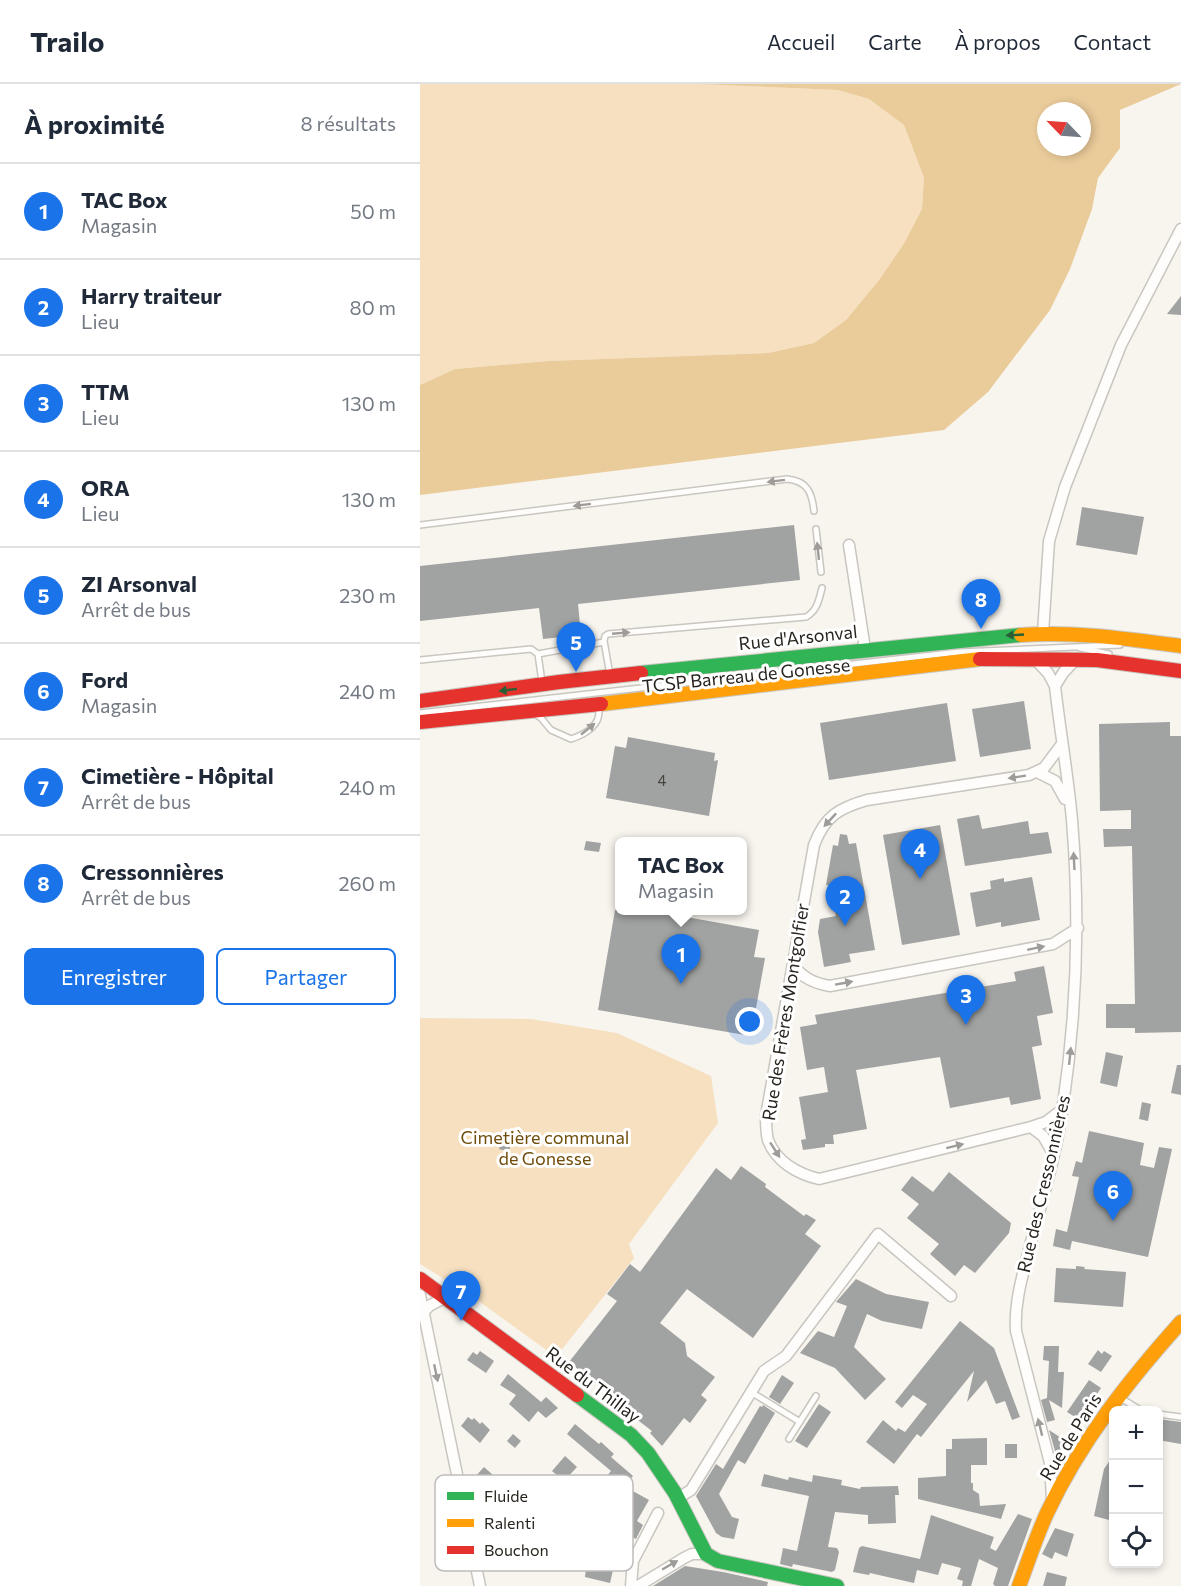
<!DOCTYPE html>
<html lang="fr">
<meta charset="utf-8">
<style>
:root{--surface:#fff;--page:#f2f2f3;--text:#1f2937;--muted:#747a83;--line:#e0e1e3;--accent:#1a73e8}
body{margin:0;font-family:Commissioner,sans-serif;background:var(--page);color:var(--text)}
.controls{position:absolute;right:18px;bottom:18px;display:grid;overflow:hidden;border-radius:9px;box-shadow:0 3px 9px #0003}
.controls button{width:54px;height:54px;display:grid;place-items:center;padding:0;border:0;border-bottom:2px solid var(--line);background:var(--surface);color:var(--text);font:30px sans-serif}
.compass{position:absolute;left:617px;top:18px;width:54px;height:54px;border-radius:50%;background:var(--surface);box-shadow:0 3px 9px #0003;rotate:295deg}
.you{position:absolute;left:330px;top:938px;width:21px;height:21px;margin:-15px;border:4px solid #fff;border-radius:50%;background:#1a73e8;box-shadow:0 0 0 9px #1a73e833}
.badge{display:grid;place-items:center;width:39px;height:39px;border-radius:50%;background:var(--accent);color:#fff;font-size:20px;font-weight:700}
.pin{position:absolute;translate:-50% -50px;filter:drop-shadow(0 2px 3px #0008)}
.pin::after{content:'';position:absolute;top:32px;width:21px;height:18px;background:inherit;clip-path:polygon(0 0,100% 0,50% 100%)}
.popup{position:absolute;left:195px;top:753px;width:132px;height:78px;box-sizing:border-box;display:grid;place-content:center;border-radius:9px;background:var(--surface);filter:drop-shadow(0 2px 4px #0005);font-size:20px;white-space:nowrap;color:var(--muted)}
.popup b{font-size:22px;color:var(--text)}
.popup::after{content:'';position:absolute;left:50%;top:100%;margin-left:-12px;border:12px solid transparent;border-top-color:var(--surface)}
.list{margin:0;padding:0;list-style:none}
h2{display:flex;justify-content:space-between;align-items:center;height:78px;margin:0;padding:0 24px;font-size:26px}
h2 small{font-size:20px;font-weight:400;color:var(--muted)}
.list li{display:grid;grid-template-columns:39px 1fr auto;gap:18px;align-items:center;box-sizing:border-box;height:96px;padding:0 24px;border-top:2px solid var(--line)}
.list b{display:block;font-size:22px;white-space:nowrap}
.list p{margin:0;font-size:20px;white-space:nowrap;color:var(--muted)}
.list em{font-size:20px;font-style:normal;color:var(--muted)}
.actions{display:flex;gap:12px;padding:18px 24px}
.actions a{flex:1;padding:14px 0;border:2px solid var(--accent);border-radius:9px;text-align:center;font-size:21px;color:var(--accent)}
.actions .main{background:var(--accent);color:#fff}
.icon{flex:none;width:33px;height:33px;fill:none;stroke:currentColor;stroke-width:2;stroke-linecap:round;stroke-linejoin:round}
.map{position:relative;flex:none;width:761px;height:1502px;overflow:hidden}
header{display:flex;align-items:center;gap:36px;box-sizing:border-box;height:84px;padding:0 30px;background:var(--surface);border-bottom:2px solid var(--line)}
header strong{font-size:28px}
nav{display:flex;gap:33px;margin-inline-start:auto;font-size:21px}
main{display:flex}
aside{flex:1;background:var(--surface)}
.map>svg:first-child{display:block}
</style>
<header>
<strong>Trailo</strong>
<nav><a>Accueil</a><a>Carte</a><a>À propos</a><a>Contact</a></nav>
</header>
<main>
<aside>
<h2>À proximité<small>8 résultats</small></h2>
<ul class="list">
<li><span class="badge">1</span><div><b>TAC Box</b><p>Magasin</p></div><em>50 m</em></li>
<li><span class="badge">2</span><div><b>Harry traiteur</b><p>Lieu</p></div><em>80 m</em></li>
<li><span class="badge">3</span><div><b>TTM</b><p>Lieu</p></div><em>130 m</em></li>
<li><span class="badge">4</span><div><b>ORA</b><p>Lieu</p></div><em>130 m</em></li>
<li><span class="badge">5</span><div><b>ZI Arsonval</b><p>Arrêt de bus</p></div><em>230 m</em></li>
<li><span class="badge">6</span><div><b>Ford</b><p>Magasin</p></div><em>240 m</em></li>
<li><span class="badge">7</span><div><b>Cimetière - Hôpital</b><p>Arrêt de bus</p></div><em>240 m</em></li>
<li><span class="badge">8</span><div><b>Cressonnières</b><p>Arrêt de bus</p></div><em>260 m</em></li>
</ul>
<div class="actions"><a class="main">Enregistrer</a><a>Partager</a></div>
</aside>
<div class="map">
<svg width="761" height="1502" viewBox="0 0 761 1502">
<rect width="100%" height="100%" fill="#f8f4ee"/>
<path fill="#f6e0c0" d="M 0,0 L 277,0 L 418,6 L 449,15 L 484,41 L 504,94 L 502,125 L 483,161 L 459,196 L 426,236 L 394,259 L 348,269 L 128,277 L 35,285 L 0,301 Z
M 0,934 L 111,935 L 197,949 L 291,992 L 298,1039 L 209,1160 L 214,1174 L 136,1273 L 53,1213 L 0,1180 Z"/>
<path fill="#eacb9a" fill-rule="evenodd" d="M 277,0 L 761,0 L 700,26 L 700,64 L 678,94 L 672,125 L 650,185 L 630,226 L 568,308 L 524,346 L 0,411 L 0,301 L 35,285 L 128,277 L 348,269 L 394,259 L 426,236 L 459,196 L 483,161 L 502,125 L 504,94 L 484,41 L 449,15 L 418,6 ZM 626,27 L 662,27 L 662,63 L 626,63 Z"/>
<path fill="#a1a2a2" d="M 761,212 L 761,231 L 747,230 Z
M 662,423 L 724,433 L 717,471 L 656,461 Z
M 374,441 L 380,496 L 158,520 L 161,551 L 123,555 L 119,524 L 0,537 L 0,482 Z
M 604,617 L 611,665 L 560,673 L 552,625 Z
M 527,619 L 536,677 L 409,696 L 400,639 Z
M 750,638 L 750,652 L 761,652 L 761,948 L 715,949 L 715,944 L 686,944 L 686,920 L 715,920 L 712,762 L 684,763 L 683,745 L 711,745 L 711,726 L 680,727 L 679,640 Z
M 208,653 L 295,669 L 294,677 L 298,676 L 289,732 L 186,714 L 195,662 L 206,664 Z
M 559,731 L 562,745 L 608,737 L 610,750 L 628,748 L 632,769 L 545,782 L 537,735 Z
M 520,741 L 540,851 L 482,861 L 463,751 Z
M 420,750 L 427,751 L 429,760 L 436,759 L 455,866 L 429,870 L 431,878 L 404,883 L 398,848 L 400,835 L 416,832 L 413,818 L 416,803 L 406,801 L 413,761 L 418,762 Z
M 166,757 L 181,759 L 179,768 L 164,766 Z
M 612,793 L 620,836 L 581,843 L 581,838 L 556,843 L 550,809 L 571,805 L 570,797 L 584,794 L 584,798 Z
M 195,826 L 227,826 L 339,846 L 334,873 L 345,874 L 331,952 L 178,926 Z
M 624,882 L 633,929 L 617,932 L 622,961 L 612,963 L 621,1015 L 591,1021 L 589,1013 L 530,1024 L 520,973 L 436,986 L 447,1045 L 413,1051 L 414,1060 L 405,1060 L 405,1063 L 383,1066 L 381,1056 L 386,1055 L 379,1013 L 408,1008 L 404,983 L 387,986 L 380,943 L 397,940 L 395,931 L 596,897 L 594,888 Z
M 686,968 L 703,972 L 697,1003 L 680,999 Z
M 757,981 L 761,981 L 761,1011 L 751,1009 Z
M 722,1018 L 731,1020 L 728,1037 L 719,1035 Z
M 669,1047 L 724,1059 L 720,1081 L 734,1084 L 739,1063 L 752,1065 L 728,1173 L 652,1157 L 650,1166 L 633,1162 L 636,1145 L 647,1148 L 659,1093 L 652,1092 L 656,1077 L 662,1079 Z
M 81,1056 L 91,1059 L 89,1068 L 79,1065 Z
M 321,1082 L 346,1100 L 345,1103 L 384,1132 L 386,1130 L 396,1136 L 385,1150 L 401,1162 L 333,1254 L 267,1205 L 240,1239 L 265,1259 L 267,1272 L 295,1293 L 281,1311 L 287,1316 L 270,1339 L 264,1334 L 242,1362 L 230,1349 L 232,1347 L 215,1334 L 213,1335 L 209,1329 L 198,1320 L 199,1318 L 149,1278 L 197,1217 L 187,1210 L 210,1180 L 220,1188 L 296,1084 L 311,1096 Z
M 529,1088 L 591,1139 L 589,1149 L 555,1189 L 544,1181 L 535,1192 L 510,1170 L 519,1160 L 487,1134 L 499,1120 L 481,1106 L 492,1092 L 513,1108 Z
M 656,1182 L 665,1183 L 664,1185 L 706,1188 L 703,1223 L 634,1218 L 636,1184 L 656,1185 Z
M 436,1195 L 466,1210 L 509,1218 L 502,1245 L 462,1237 L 447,1230 L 434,1263 L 466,1295 L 445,1316 L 415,1284 L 380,1269 L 398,1247 L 414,1253 L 427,1222 L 416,1218 Z
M 540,1237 L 574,1264 L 600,1333 L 592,1336 L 585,1317 L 576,1320 L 566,1296 L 547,1318 L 554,1287 L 501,1353 L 497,1350 L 474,1380 L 446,1358 L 463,1336 L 476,1347 L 478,1344 L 485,1348 L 507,1320 L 493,1311 L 482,1324 L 475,1318 Z
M 624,1262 L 639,1262 L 638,1288 L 644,1288 L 642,1324 L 629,1316 L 635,1336 L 627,1338 L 621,1316 L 627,1314 L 629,1277 L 623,1276 Z
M 678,1266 L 682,1270 L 684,1267 L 692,1272 L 681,1288 L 668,1280 Z
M 60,1267 L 74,1277 L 66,1289 L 47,1276 L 53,1268 L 57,1271 Z
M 88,1290 L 121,1318 L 126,1313 L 138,1324 L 126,1334 L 118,1327 L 109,1338 L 89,1320 L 96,1311 L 80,1301 Z
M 362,1291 L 374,1299 L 360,1320 L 349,1313 Z
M 669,1296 L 681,1304 L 660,1336 L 647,1328 Z
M 399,1320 L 411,1328 L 387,1364 L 375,1357 Z
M 343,1321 L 355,1329 L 325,1380 L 318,1376 L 299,1410 L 312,1433 L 319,1435 L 314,1455 L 302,1453 L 296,1449 L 276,1412 L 296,1380 L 303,1385 L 340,1322 L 342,1323 Z
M 48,1333 L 52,1336 L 54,1334 L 60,1340 L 62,1338 L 70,1346 L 60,1359 L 41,1342 Z
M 738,1335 L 761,1338 L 761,1360 L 738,1356 Z
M 155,1340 L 179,1360 L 181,1358 L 194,1370 L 191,1373 L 213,1392 L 202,1405 L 187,1392 L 191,1387 L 147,1350 Z
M 629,1346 L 646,1357 L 639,1368 L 635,1367 Z
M 93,1350 L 101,1357 L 95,1364 L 87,1357 Z
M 567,1354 L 567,1381 L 551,1381 L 551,1399 L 553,1399 L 553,1406 L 559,1410 L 560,1422 L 586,1420 L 581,1435 L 498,1415 L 498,1394 L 526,1392 L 526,1365 L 532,1365 L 532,1355 Z
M 585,1360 L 597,1360 L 597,1374 L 585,1374 Z
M 145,1372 L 157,1383 L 144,1397 L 132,1387 Z
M 693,1372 L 693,1437 L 674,1432 L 684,1385 Z
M 64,1383 L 82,1399 L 75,1409 L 84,1417 L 75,1426 L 66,1417 L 72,1410 L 54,1394 Z
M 344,1390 L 368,1396 L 369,1393 L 392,1398 L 393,1391 L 422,1396 L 421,1401 L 440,1405 L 441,1403 L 478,1402 L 479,1411 L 475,1411 L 476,1439 L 448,1440 L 448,1431 L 415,1428 L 408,1463 L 417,1464 L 419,1468 L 415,1486 L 412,1488 L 373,1480 L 372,1483 L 360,1480 L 363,1464 L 377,1467 L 389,1412 L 341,1402 Z
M 211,1406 L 229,1416 L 217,1437 L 223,1441 L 216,1455 L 193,1443 L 185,1470 L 140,1454 L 140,1446 L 148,1437 L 166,1443 L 169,1436 L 175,1438 L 185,1420 L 199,1428 Z
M 598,1430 L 612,1435 L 588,1502 L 575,1502 L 573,1500 L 578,1484 L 559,1475 L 551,1502 L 542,1502 L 543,1497 L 537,1495 L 541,1484 L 522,1479 L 518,1491 L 497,1486 L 494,1499 L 450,1489 L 449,1491 L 433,1488 L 439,1464 L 442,1462 L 500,1475 L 511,1431 L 574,1453 L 570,1464 L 576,1467 Z
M 79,1432 L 102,1453 L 104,1450 L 117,1462 L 103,1479 L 89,1467 L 91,1465 L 68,1444 Z
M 635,1444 L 654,1450 L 647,1473 L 635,1468 L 632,1475 L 622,1470 Z
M 180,1471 L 196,1473 L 190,1499 L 165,1493 L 166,1484 L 177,1487 Z
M 265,1482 L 303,1488 L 348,1498 L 347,1502 L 233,1502 Z
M 627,1488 L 647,1493 L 645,1502 L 623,1502 Z"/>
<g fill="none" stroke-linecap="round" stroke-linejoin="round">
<defs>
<path id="lane" d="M 0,441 L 367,395 C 387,397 392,408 394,427
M 396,445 L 401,488
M 660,564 L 689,570
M 118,570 L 184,558
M 0,576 L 111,565 L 118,570 L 122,598
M 190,591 L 184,557 L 185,552 L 188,550 L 386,533 C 397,527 399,516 402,504
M 0,629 L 539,568 L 700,561
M 115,630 L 121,634 L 131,646 L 151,655 C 166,650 183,640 178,622
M 331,1308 L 380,1338
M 699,1313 L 720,1326
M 738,1330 L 761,1333
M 369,1355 L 396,1312"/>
<path id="street" d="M 429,461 L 445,565
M 623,549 L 629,457 L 645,403 L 701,261 L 761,145
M 615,575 L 628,589 L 635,602 C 640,647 648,691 652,736 C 660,832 657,926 643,1021 C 637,1068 623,1113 611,1158 C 604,1187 594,1216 596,1247 L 630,1379 L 632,1415
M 635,602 L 643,589 L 655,576
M 617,688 L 635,697 L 645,715
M 373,882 C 384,894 393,899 410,902 L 633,860 L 658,844
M 611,1043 L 626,1038 L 643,1025
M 634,1071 L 623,1052 L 611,1043 L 399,1095 C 378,1090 356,1078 348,1056 C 346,1049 346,1040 346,1032 L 394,761 C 405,732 419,724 447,716 L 609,691 L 624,684 L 642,660
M 0,1211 L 60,1502
M 3,1229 L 9,1222 L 26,1213
M 258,1414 L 271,1406 L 344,1287 L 366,1272 L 458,1150 L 531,1212
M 211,1502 L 213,1477 L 238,1429
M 218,1502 L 264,1474 L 272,1470 L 286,1470"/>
<path id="fast" d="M 221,589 L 601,551
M 157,1311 L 211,1351 L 228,1369 L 255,1409 L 286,1470 L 298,1477 L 417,1502"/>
<path id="slow" d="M 601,551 C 655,547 708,555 761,562
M 181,620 L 560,575
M 599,1502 C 608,1478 616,1453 627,1429 C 660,1358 709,1296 761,1238"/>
<path id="jam" d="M 560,575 L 677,576 L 761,587
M 0,617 L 139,598 L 221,589
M 0,638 L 181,620
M 0,1195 L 157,1311"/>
</defs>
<use href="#lane" stroke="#c9c6c0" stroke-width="8"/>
<use href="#street" stroke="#c9c6c0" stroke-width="13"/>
<use href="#fast" stroke="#c9c6c0" stroke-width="16"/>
<use href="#slow" stroke="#c9c6c0" stroke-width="16"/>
<use href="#jam" stroke="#c9c6c0" stroke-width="16"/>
<use href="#lane" stroke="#fefdfc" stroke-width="5"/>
<use href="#street" stroke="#fefdfc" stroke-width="10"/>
<use href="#fast" stroke="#30b455" stroke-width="14"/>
<use href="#slow" stroke="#ff9f0a" stroke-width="14"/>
<use href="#jam" stroke="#e5322d" stroke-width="14"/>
</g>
<defs><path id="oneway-solid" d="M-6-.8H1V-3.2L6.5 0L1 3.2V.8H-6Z" transform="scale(1.5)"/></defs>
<g fill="#9e9b98">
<use href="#oneway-solid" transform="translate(356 397) rotate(173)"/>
<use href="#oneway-solid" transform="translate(162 421) rotate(173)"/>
<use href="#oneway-solid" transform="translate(398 467) rotate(-96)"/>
<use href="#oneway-solid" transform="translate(201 549) rotate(-5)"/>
<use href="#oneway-solid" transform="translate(168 645) rotate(-39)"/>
<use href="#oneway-solid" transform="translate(597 693) rotate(171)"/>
<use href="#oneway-solid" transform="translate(410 736) rotate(133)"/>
<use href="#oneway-solid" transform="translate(654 777) rotate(-93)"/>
<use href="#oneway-solid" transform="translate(616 864) rotate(-12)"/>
<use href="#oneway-solid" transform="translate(424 899) rotate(-10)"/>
<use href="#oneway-solid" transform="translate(650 972) rotate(-84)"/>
<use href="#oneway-solid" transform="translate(535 1062) rotate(-14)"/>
<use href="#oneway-solid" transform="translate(355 1066) rotate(57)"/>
<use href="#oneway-solid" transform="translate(16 1289) rotate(78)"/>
<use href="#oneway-solid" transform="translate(620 1343) rotate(-104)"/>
<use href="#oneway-solid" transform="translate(250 1481) rotate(-30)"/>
</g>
<g fill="#2b5e34">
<use href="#oneway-solid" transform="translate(595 551) rotate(177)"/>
<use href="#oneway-solid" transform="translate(88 606) rotate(173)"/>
</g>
<g text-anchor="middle" stroke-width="6" stroke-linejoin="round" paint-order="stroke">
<g font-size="15" fill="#46443f">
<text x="242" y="702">4</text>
</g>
<g font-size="18" fill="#28241e" stroke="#fff">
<text transform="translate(378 554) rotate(-6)" y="6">Rue d'Arsonval</text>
<text transform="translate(326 592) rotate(-6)" y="6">TCSP Barreau de Gonesse</text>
<text transform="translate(366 928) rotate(-81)" y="6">Rue des Frères Montgolfier</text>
<text transform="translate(624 1100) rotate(-77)" y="6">Rue des Cressonnières</text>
<text transform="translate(173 1301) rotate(37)" y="6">Rue du Thillay</text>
<text transform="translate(651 1353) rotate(-58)" y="6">Rue de Paris</text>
</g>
<g font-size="18" fill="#714d0b" stroke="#fff">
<text x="125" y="1060">Cimetière communal<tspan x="125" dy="21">de Gonesse</tspan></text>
</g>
</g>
<rect x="15" y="1391" width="198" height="96" rx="9" fill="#fff" stroke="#bebdbc" stroke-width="1.5"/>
<rect x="27" y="1408" width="27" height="8" fill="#30b455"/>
<rect x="27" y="1435" width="27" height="8" fill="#ff9f0a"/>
<rect x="27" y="1462" width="27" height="8" fill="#e5322d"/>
<g font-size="16" fill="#28241e">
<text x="64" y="1418">Fluide</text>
<text x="64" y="1445">Ralenti</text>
<text x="64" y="1472">Bouchon</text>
</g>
</svg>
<div class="controls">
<button>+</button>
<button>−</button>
<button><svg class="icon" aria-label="locate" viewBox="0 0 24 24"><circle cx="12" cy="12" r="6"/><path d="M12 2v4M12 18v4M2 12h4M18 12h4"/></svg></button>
</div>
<svg class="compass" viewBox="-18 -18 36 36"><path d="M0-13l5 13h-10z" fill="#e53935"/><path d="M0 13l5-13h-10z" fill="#747a83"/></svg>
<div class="you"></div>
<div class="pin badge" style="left:261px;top:900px">1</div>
<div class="popup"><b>TAC Box</b>Magasin</div>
<div class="pin badge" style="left:425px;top:842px">2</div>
<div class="pin badge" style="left:546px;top:941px">3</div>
<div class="pin badge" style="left:500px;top:795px">4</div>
<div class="pin badge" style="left:156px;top:588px">5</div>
<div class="pin badge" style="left:693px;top:1137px">6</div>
<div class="pin badge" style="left:41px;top:1237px">7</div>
<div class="pin badge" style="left:561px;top:545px">8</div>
</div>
</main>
